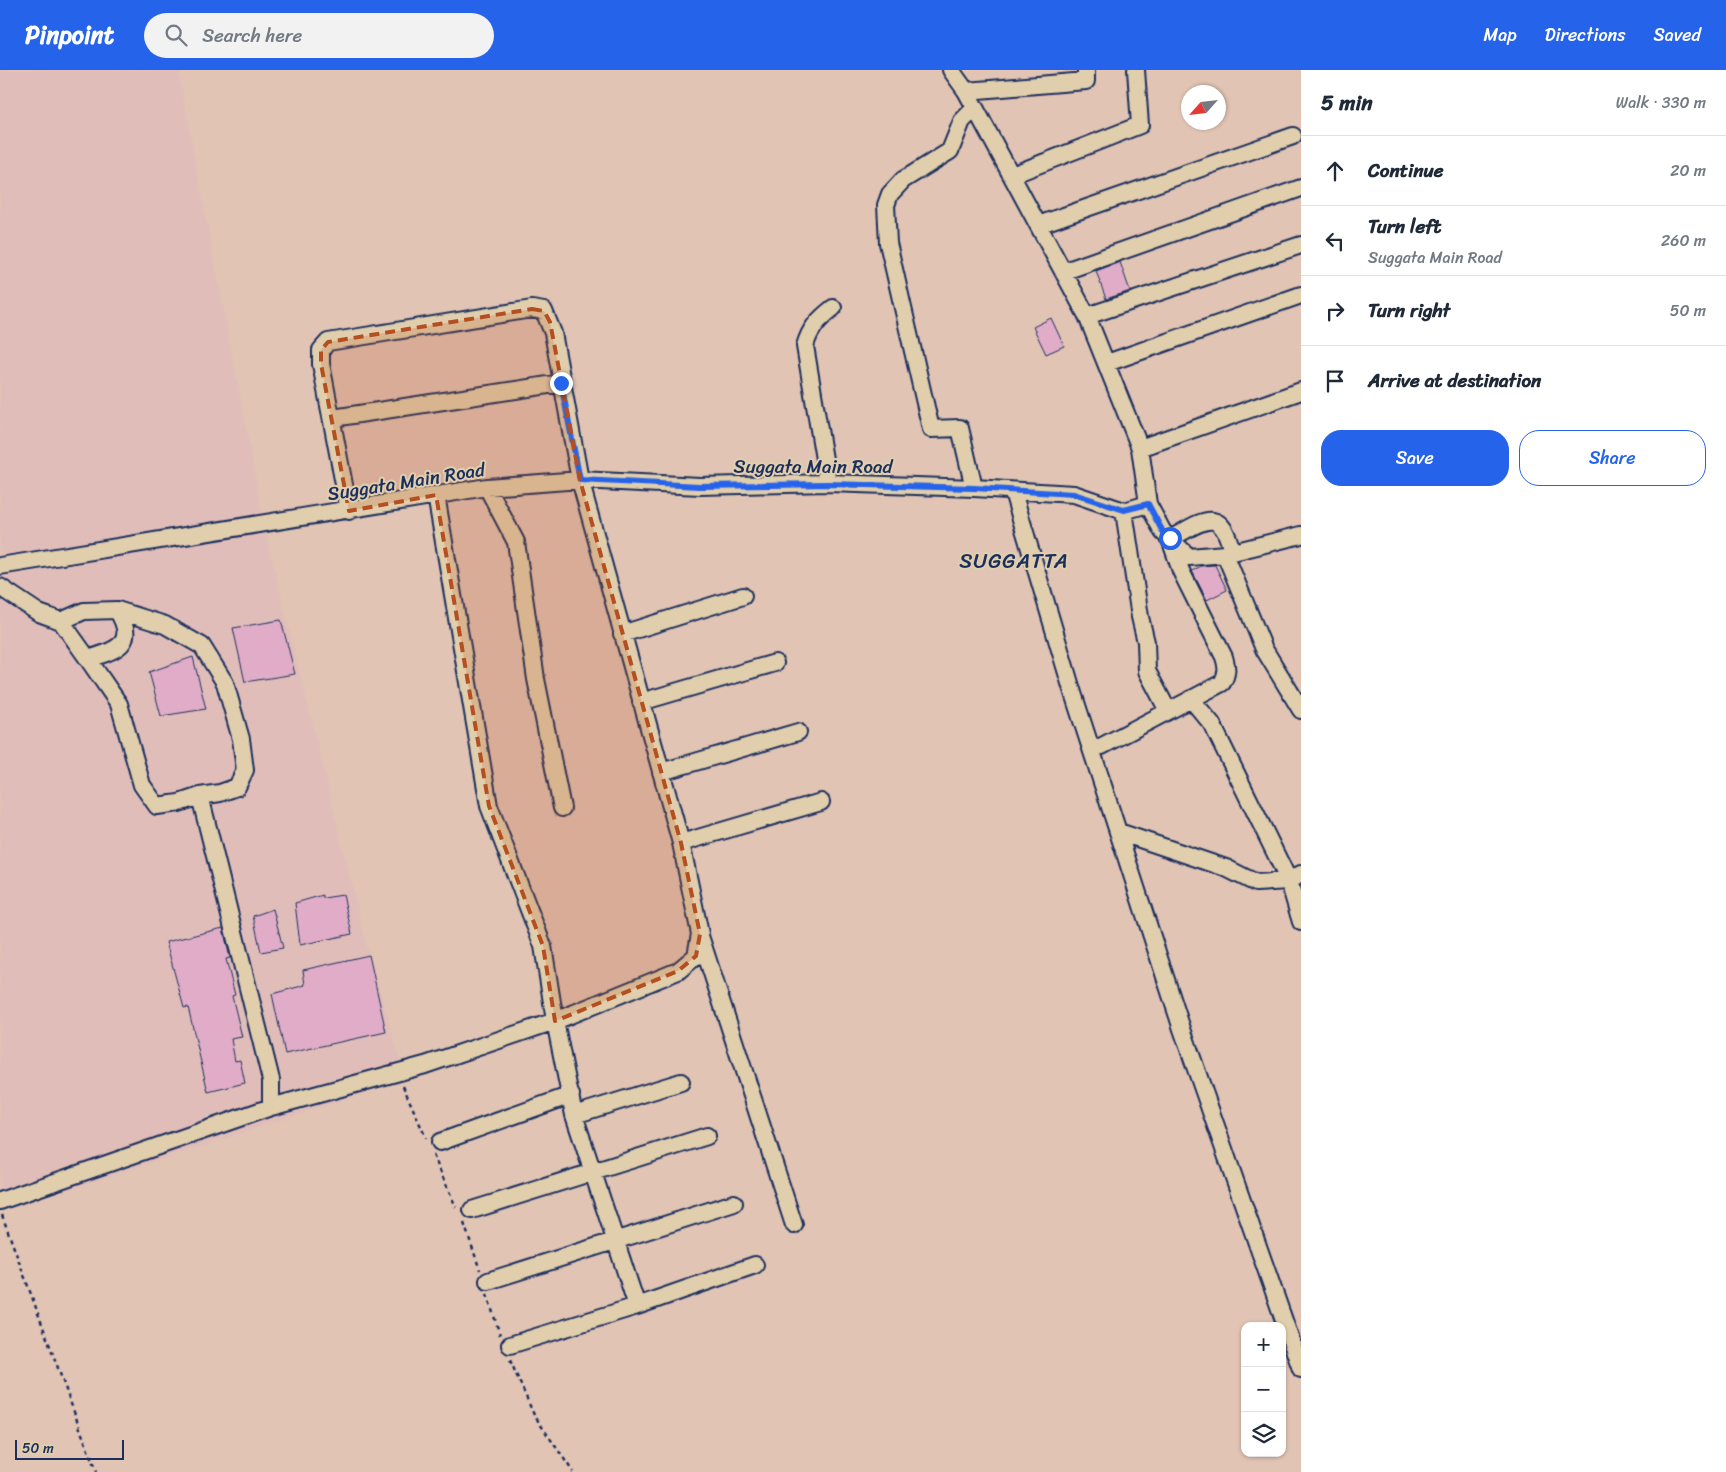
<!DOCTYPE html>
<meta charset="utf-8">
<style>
:root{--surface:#fff;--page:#f2f2f3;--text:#1f2937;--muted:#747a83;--line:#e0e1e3;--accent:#2563eb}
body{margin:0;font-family:Sriracha,sans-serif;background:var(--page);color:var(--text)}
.controls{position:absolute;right:15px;bottom:15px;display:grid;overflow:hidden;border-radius:10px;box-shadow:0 1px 4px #0004}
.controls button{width:45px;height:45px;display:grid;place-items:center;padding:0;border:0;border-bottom:1px solid var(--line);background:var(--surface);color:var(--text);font:25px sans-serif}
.compass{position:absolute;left:1181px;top:15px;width:45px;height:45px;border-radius:50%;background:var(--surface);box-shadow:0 1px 4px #0004;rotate:243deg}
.scale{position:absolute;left:15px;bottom:12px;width:109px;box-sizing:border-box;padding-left:5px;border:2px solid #1b2f5e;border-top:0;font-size:14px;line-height:18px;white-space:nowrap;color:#1b2f5e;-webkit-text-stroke:4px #e1ceac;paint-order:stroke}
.stop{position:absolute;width:15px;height:15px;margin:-11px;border:4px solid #2563eb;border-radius:50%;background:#fff}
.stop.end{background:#2563eb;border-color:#fff;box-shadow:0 1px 5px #0008}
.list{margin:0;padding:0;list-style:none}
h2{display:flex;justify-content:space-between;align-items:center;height:65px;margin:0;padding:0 20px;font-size:21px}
h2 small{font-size:16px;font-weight:400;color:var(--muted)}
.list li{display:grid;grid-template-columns:32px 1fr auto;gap:15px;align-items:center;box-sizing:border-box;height:70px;padding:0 20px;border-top:1px solid var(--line)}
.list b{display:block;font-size:19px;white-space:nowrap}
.list p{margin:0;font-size:16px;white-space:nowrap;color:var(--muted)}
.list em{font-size:16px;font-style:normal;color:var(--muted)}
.actions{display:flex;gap:10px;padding:15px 20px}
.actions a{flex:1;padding:11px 0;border:1px solid var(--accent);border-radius:20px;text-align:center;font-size:18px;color:var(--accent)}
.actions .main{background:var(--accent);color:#fff}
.icon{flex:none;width:28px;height:28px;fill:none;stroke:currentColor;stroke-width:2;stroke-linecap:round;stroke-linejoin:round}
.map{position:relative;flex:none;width:1301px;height:1402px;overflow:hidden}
header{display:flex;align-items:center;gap:30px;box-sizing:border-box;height:70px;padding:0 25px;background:var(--accent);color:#fff}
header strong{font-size:24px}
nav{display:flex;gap:28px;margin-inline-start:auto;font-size:18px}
.search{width:350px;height:45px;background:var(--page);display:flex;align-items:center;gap:12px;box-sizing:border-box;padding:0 18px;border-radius:28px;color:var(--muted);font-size:19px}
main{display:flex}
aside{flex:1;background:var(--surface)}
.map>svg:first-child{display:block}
</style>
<header>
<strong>Pinpoint</strong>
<div class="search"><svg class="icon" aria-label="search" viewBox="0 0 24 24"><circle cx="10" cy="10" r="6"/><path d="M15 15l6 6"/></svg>Search here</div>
<nav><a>Map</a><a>Directions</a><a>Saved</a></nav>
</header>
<main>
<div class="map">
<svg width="1301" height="1402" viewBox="0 0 1301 1402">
<rect width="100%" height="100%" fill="#e1c4b4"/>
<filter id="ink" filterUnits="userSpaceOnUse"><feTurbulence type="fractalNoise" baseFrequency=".02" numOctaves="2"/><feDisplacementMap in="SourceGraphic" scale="10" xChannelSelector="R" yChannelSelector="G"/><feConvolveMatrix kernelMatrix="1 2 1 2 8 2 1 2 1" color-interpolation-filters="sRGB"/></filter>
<g filter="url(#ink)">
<path fill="#e1bdba" d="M 0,0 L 178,0 L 267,469 L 369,885 L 405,1009 L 0,1142 Z"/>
<path fill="#e0acc7" stroke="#1b2f5e" d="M 1120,192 L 1130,221 L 1106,229 L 1096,201 Z
M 1051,248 L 1064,276 L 1046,284 L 1033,257 Z
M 1215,495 L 1227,520 L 1207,530 L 1192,501 L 1201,496 Z
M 281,550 L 295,604 L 245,612 L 233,558 Z
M 193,587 L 206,639 L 161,646 L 149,602 Z
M 323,825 L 323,828 L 343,825 L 352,864 L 300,875 L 295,833 Z
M 273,839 L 283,878 L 261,882 L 253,846 Z
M 223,858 L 230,888 L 226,889 L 235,925 L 232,926 L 242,967 L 231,969 L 235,991 L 240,990 L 245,1013 L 208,1022 L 188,937 L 184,938 L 166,872 Z
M 369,885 L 386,962 L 285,984 L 272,924 L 305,915 L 303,900 Z"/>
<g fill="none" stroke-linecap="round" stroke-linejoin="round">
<defs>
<path id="minor" d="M 966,21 L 1086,11 L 1086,0
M 1012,105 L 1140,55 L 1136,0
M 1038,155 L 1293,66
M 1065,201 L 1301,118
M 1087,246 L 1301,175
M 1107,293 L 1301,225
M 333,348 L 561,313
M 1140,378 L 1301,321
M 828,413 L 805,276 C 810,258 819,249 833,238
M 487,417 L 516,472 L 536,609 L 562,738
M 974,418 L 960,358 L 931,359 L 888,173 L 886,135 L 890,124 L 903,110 L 950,81 L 962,51 L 975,38
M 1013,422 L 1072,620 L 1182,959 L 1301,1299
M 436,425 L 489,736 L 543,876 L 555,951 L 574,1045 L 637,1236
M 1148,434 L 1163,462 L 1189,487 L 1225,484 L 1301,465
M 1124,441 L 1140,547 L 1146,572 L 1147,601 L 1168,641
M 1225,484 L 1264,579 L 1301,640
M 0,496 L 487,417 L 580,410 L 700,416 L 828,413 L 974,418 L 1074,424 L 1124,441 L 1148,434 L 1140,378 L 1087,246 L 966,21 L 951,0
M 0,517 L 39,543 L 61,551 L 88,589 L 119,634 L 142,715 L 157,736 L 179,733 L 200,726 L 271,1010 L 271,1037
M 61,551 L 84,541 L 117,540 L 165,555 L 202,576 L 225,613 L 241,669 L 245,700 L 237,717 L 220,723 L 200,726
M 622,564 L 743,526
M 88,589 C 117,580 138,574 117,540
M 1191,629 L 1212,654 L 1289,811 L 1301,852
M 641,632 L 775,593
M 1102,676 L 1222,613 C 1228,603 1227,597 1224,587 L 1181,501 L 1170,469 C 1203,451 1221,434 1232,482
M 661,702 L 798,662
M 1119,762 L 1226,798 L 1256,813 L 1289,811 L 1301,804
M 681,773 L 821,732
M 700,866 L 794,1155
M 574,1045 L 681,1012
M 440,1072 L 571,1025
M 0,1131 L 271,1037 L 425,995 L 555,951 L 678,901 L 696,886 L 700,864 L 681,773 L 580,410 L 553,263 L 544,241 L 532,239 L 328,272 L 321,280 L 321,294 L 349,441
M 472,1140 L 707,1066
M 488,1211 L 734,1133
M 510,1275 L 637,1236 L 755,1195"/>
</defs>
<use href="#minor" stroke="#1b2f5e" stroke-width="20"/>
<path stroke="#1b2f5e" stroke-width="2.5" stroke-dasharray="4 4" stroke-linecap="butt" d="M 403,1016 L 426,1068
M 433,1085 L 456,1137
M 2,1145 L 96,1402
M 464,1153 L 480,1200
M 487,1224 L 500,1265
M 510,1290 L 534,1345 L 573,1402"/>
<use href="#minor" stroke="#e1ceac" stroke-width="16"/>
</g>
</g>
<g fill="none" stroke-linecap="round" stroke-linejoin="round" filter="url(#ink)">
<path stroke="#2563eb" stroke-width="6" d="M 561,313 L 580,410 L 700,416 L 828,414 L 974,418 L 1074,424 L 1124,440 L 1148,434 L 1163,462 L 1170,468"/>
</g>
<path fill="#b54e20" fill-opacity="0.2" stroke="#b54e20" stroke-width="4" stroke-dasharray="10 6" stroke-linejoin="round" d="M 532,239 L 544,241 L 550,252 L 580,410 L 681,773 L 700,864 L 696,886 L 678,901 L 555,951 L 543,876 L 489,736 L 436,425 L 349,441 L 321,294 L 321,280 L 328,272 Z"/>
<g text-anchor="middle" stroke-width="4" stroke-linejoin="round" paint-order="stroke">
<g font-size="19" fill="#1b2f5e" stroke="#e1ceac">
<text x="813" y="403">Suggata Main Road</text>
<text transform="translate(406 411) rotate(-9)" y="7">Suggata Main Road</text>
</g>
<g font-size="21" letter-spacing="1" fill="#1b2f5e" stroke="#e1ceac">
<text x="1014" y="498">SUGGATTA</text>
</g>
</g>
</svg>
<div class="controls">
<button>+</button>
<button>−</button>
<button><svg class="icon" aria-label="layers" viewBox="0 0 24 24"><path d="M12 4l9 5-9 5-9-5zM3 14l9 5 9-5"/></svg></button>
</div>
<svg class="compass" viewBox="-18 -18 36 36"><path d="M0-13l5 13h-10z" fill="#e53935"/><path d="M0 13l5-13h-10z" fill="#747a83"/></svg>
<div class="scale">50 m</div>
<div class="stop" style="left:1170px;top:468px"></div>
<div class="stop end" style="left:561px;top:313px"></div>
</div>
<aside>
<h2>5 min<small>Walk · 330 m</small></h2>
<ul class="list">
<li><svg class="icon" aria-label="ahead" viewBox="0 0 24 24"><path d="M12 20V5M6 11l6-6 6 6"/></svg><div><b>Continue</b></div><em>20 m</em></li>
<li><svg class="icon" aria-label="left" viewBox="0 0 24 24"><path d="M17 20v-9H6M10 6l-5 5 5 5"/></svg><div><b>Turn left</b><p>Suggata Main Road</p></div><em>260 m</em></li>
<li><svg class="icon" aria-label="right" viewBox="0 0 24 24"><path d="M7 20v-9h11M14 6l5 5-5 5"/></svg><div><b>Turn right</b></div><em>50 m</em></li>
<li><svg class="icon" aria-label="arrive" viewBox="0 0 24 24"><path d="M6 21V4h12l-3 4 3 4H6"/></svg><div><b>Arrive at destination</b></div></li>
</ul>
<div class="actions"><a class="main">Save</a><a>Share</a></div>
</aside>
</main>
